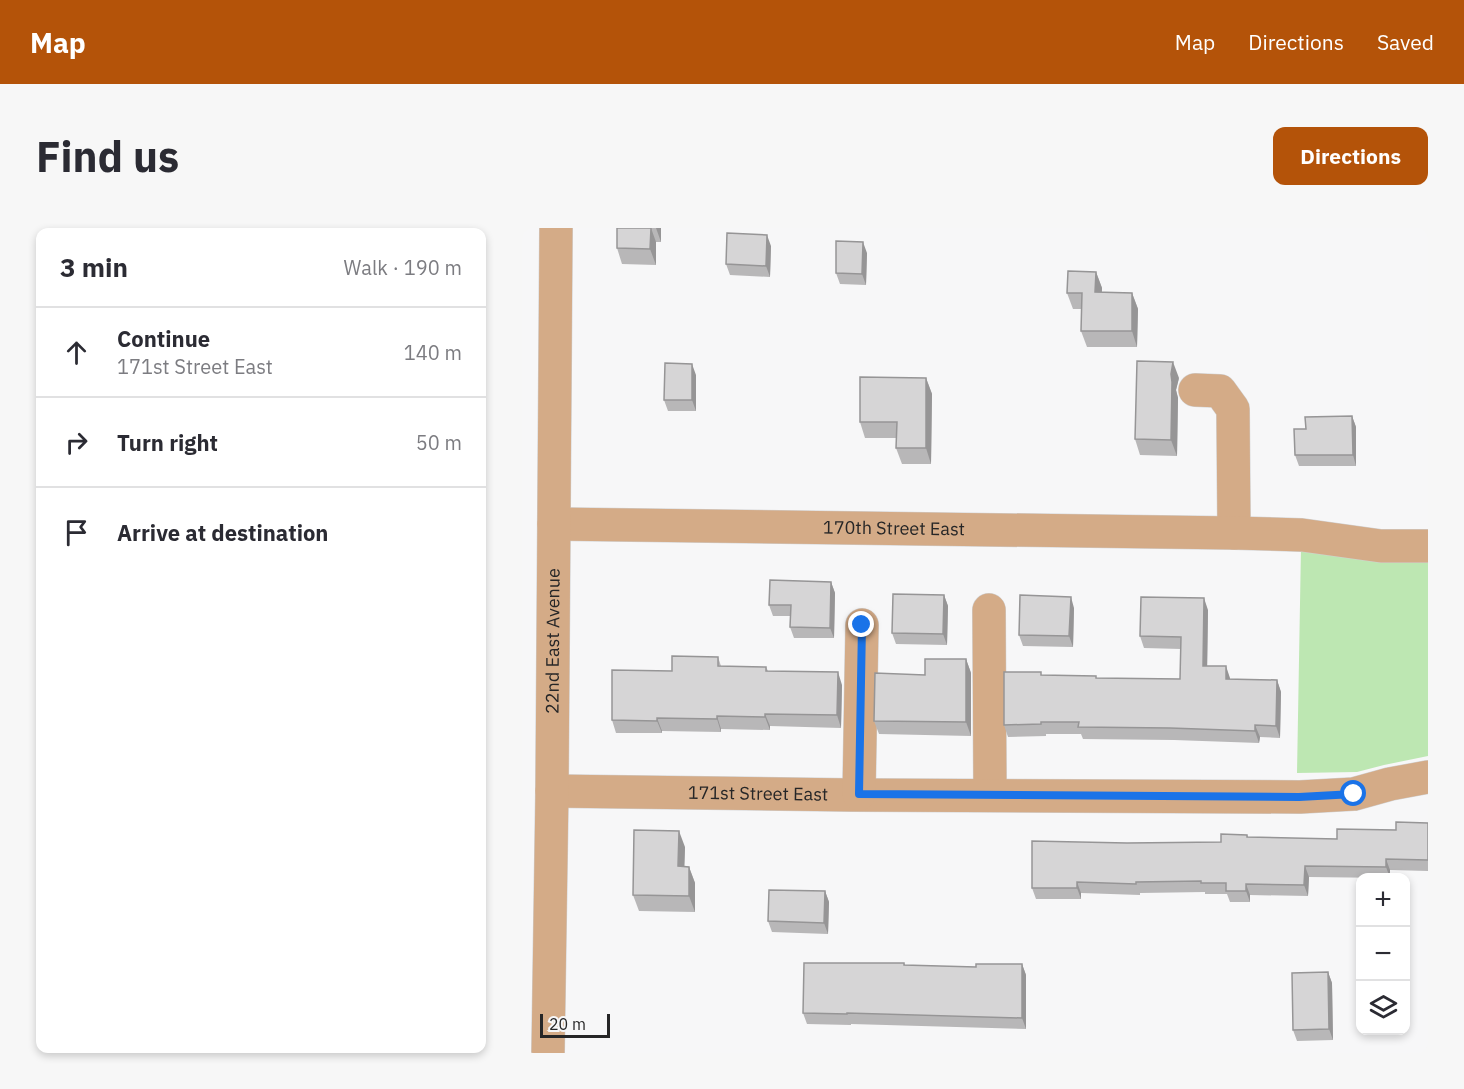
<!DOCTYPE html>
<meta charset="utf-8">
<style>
:root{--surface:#fff;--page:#f7f7f7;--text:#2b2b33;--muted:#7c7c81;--line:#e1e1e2;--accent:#b45309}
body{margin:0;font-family:"IBM Plex Sans",sans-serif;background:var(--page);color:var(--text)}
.controls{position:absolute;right:18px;bottom:18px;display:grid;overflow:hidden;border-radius:12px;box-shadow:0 3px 9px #0003}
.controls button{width:54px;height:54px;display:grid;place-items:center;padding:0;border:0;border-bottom:2px solid var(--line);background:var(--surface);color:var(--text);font:30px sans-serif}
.scale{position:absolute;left:18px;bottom:15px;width:70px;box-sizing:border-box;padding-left:6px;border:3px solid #262627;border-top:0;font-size:16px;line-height:21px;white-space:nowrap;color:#262627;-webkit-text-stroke:4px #f7f7f8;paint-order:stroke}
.stop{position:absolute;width:18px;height:18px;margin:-14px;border:4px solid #1a73e8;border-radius:50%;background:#fff}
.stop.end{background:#1a73e8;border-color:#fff;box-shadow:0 2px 6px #0008}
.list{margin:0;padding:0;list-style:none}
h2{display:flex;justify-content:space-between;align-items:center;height:78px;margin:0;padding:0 24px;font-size:26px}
h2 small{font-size:20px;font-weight:400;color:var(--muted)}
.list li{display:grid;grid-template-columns:39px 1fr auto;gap:18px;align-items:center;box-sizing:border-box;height:90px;padding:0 24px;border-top:2px solid var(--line)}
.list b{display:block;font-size:22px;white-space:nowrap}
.list p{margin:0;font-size:20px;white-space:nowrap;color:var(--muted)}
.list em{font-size:20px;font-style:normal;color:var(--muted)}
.icon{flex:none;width:33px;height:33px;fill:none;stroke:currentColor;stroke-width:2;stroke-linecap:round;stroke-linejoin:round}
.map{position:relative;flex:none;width:906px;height:825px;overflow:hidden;border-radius:12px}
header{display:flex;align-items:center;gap:36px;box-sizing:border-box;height:84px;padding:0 30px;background:var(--accent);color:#fff}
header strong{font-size:28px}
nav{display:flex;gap:33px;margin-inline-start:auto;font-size:21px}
.intro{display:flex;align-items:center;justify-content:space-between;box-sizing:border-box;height:144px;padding:0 36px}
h1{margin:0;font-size:42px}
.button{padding:15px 27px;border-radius:12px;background:var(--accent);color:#fff;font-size:21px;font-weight:700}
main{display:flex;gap:36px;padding:0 36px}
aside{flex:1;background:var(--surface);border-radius:12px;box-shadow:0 3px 9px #0003}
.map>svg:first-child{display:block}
</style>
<header>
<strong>Map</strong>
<nav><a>Map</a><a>Directions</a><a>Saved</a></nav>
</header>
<div class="intro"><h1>Find us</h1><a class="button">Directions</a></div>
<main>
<aside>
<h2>3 min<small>Walk · 190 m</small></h2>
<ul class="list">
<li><svg class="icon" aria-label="ahead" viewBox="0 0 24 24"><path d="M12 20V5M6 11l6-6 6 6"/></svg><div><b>Continue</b><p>171st Street East</p></div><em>140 m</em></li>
<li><svg class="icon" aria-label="right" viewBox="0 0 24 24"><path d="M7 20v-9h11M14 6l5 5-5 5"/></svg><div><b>Turn right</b></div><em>50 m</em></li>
<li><svg class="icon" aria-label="arrive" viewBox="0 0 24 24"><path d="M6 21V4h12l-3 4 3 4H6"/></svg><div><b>Arrive at destination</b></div></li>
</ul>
</aside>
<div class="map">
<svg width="906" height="825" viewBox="0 0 906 825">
<rect width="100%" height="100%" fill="#f7f7f8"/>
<path fill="#bde7b2" d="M 779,319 L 906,330 L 906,528 L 862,537 L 835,544 L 775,545 Z"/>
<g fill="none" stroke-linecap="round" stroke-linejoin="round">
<defs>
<g id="minor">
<path d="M 673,162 L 698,163 L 711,181 L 712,305"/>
<path id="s1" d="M 32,296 L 712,305 L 780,307 L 859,318 L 906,318"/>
<path d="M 467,382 L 468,567"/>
<path id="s2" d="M 30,563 L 330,567 L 778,569 L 832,566 L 868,556 L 906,549"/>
<path d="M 337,566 L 340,397"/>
<path id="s3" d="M 26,825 L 30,563 L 34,0"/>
</g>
</defs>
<use href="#minor" stroke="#d1d1d2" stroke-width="34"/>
<use href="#minor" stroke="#d4ab87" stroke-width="33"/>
</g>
<path fill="#b8b7b8" d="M 95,0 L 139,0 L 139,14 L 134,14 L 134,37 L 100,36 L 95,20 Z
M 249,18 L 248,49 L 208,47 L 204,36 Z
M 345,25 L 344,57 L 318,56 L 314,45 Z
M 574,44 L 580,60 L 580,64 L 610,65 L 616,81 L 615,119 L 565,119 L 559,103 L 559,81 L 551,81 L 545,65 Z
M 174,147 L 174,183 L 146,183 L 142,172 Z
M 404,150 L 410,166 L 409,236 L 380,236 L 374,220 L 375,210 L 343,210 L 338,194 Z
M 657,150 L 654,162 L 656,170 L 655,228 L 618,227 L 613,211 Z
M 830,188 L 834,199 L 834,238 L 777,238 L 773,227 L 784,201 Z
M 309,354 L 313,365 L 312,410 L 272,410 L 268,399 L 269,388 L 251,388 L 247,377 Z
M 422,367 L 426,378 L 425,417 L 374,416 L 370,405 Z
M 552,380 L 551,419 L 501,418 L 497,407 Z
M 686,382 L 685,438 L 708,451 L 755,452 L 759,464 L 758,510 L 738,509 L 737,515 L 652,512 L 561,511 L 559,506 L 524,506 L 524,508 L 486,509 L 482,497 L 520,447 L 575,450 L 658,451 L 659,421 L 622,420 L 618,408 Z
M 196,429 L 199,438 L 244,439 L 246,443 L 320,457 L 319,500 L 248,498 L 248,502 L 199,501 L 199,504 L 140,503 L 140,505 L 94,505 L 90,492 L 150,443 Z
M 444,431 L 449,445 L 449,508 L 357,506 L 352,493 L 403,447 Z
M 906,595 L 906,643 L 868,642 L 868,650 L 787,649 L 786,668 L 728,667 L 728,674 L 708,674 L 705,666 L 683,666 L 683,664 L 618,665 L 618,667 L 559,665 L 559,671 L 514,671 L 510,660 L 605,615 L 699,614 L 725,607 L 726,609 L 815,611 L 874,602 Z
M 163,619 L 162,638 L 167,639 L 173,655 L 173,684 L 117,683 L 111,667 Z
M 303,663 L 307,674 L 306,706 L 250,704 L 246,693 Z
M 382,735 L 383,737 L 454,739 L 500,736 L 504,747 L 504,801 L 329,796 L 329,797 L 285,796 L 281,785 Z
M 806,744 L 810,755 L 811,812 L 775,813 L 771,802 Z"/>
<path fill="#969596" d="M 129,0 L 134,14 L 134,37 L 128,21 Z
M 134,0 L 139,0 L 139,14 Z
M 245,7 L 249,18 L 248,49 L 244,38 Z
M 341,14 L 345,25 L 344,57 L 340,46 Z
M 574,44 L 580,60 L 579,80 L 573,64 Z
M 610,65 L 616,81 L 615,119 L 610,103 Z
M 651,134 L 657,150 L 654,162 L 656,170 L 655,228 L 649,212 L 649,146 Z
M 170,136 L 174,147 L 174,183 L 170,172 Z
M 404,150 L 410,166 L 409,236 L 404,220 Z
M 830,188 L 834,199 L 834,238 L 831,227 Z
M 309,354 L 313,365 L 312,410 L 308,400 Z
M 422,367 L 426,378 L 425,417 L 421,406 Z
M 549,369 L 552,380 L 551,419 L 547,408 Z
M 682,370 L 686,382 L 685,450 L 681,438 Z
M 444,431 L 449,445 L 449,508 L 444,494 Z
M 704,438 L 708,450 L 708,463 L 704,451 Z
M 316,444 L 320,457 L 319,500 L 315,487 Z
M 755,452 L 759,464 L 758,510 L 754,498 Z
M 243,486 L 248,498 L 248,502 L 243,489 Z
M 195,488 L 199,501 L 199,504 L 195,491 Z
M 135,490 L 140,503 L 140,505 L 135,493 Z
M 733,497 L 738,509 L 737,515 L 733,503 Z
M 157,603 L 163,619 L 162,654 L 156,638 Z
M 864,631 L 868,642 L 868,650 L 864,639 Z
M 783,638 L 787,649 L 786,668 L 782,657 Z
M 167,639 L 173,655 L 173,684 L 167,668 Z
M 555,654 L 559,665 L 559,671 L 555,660 Z
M 724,656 L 728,667 L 728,674 L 724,663 Z
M 303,663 L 307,674 L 306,706 L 302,695 Z
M 500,736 L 504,747 L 504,801 L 500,790 Z
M 806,744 L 810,755 L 811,812 L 807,801 Z"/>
<path fill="#d6d5d6" stroke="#969596" stroke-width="1.5" d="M 95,0 L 129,0 L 128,21 L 95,20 Z
M 205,5 L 245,7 L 244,38 L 204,36 Z
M 314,13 L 341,14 L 340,46 L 314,45 Z
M 546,43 L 574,44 L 573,64 L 610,65 L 610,103 L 559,103 L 560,65 L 545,65 Z
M 615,133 L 651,134 L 649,146 L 650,154 L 649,212 L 613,211 Z
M 143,135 L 170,136 L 170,172 L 142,172 Z
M 338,149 L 404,150 L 404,220 L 374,220 L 375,194 L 338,194 Z
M 830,188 L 831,227 L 773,227 L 772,201 L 784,201 L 783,189 Z
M 248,352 L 309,354 L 308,400 L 268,399 L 269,377 L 247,377 Z
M 371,366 L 422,367 L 421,406 L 370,405 Z
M 498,367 L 549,369 L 547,408 L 497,407 Z
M 619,369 L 682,370 L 681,438 L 704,438 L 704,451 L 755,452 L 754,498 L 733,497 L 733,503 L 648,500 L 556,499 L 557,494 L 519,494 L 519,496 L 482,497 L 482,444 L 519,444 L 519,447 L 574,448 L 574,450 L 658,451 L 659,409 L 618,408 Z
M 150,428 L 196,429 L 196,438 L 244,439 L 244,443 L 316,444 L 315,487 L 243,486 L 243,489 L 195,488 L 195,491 L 135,490 L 135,493 L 90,492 L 90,442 L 150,443 Z
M 403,431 L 444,431 L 444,494 L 352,493 L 353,445 L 403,447 Z
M 874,594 L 906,595 L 906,632 L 864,631 L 864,639 L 783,638 L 782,657 L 724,656 L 724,663 L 704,663 L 704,655 L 679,655 L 679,653 L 614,654 L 614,656 L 555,654 L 555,660 L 510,660 L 510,613 L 605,615 L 699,614 L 699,606 L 725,607 L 725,609 L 815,611 L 815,601 L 874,602 Z
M 112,602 L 157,603 L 156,638 L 167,639 L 167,668 L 111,667 Z
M 247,662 L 303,663 L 302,695 L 246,693 Z
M 282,735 L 382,735 L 382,737 L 454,739 L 454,736 L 500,736 L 500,790 L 325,785 L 325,786 L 281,785 Z
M 806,744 L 807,801 L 771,802 L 770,745 Z"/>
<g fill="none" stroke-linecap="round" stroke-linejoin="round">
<path stroke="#1a73e8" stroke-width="8" d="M 340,397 L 337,566 L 777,569 L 832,566"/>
</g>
<g text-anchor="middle" stroke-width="4.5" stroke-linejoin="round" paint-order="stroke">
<g font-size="18" fill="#262627" stroke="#f7f7f8">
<text dy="6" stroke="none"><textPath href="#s1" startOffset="340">170th Street East</textPath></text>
<text dy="6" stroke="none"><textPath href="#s3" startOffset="412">22nd East Avenue</textPath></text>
<text dy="6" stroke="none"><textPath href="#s2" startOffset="206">171st Street East</textPath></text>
</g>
</g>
</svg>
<div class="controls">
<button>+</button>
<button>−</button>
<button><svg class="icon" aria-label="layers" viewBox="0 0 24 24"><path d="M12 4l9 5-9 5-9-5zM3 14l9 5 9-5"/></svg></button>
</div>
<div class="scale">20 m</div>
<div class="stop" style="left:832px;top:566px"></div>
<div class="stop end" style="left:340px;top:397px"></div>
</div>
</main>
